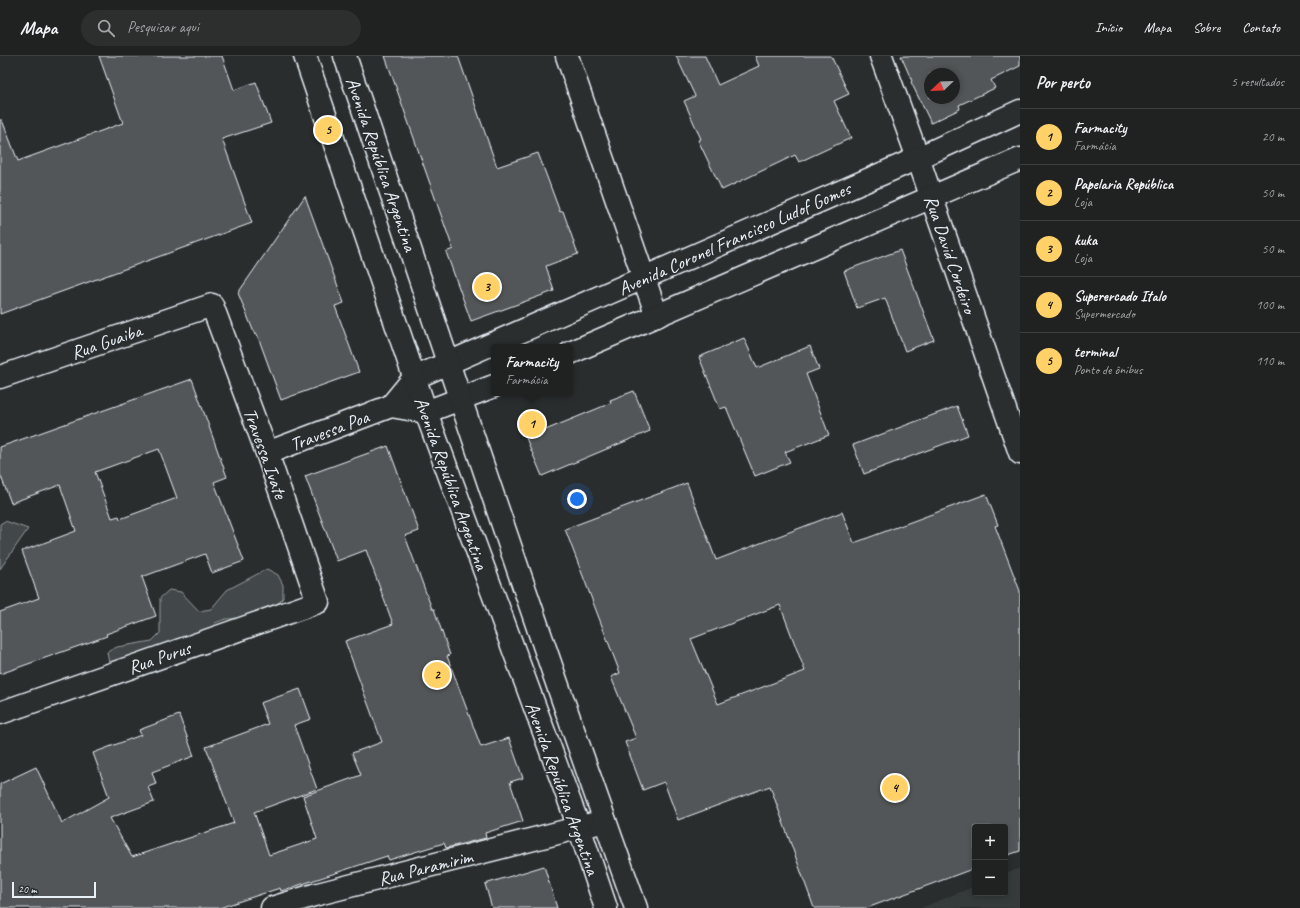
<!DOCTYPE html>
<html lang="pt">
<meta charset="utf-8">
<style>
:root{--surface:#202222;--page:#2d2f2f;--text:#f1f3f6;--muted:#a2a4a5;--line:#3d3f40;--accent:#ffd166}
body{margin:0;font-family:Caveat,sans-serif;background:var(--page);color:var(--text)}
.controls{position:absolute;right:12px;bottom:12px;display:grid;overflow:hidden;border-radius:4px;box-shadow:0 2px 6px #0003}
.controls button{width:36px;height:36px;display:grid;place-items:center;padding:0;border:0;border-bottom:1px solid var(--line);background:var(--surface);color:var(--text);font:20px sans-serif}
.compass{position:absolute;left:924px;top:12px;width:36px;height:36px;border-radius:50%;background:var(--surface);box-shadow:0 2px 6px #0003;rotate:247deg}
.scale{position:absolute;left:12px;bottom:10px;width:84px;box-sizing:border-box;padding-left:4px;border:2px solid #e8f1f8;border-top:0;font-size:11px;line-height:14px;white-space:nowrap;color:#e8f1f8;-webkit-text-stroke:3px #2a2d2e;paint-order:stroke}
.you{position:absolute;left:577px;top:443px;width:14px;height:14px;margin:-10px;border:3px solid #fff;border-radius:50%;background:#1a73e8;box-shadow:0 0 0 6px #1a73e833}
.badge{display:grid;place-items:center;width:26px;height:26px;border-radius:50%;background:var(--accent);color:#111;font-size:13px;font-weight:700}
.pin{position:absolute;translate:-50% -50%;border:2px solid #fff;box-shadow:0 1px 4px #0006}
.popup{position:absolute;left:491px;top:288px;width:82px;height:52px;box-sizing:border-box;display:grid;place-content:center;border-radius:4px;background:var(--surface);filter:drop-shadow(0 1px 3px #0005);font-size:13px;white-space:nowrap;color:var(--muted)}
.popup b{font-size:15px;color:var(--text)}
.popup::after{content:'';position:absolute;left:50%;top:100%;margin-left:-8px;border:8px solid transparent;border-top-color:var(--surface)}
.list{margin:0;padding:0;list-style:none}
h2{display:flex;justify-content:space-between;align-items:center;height:52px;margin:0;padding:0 16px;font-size:17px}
h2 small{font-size:13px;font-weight:400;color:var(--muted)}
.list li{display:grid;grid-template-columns:26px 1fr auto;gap:12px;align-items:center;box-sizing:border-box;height:56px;padding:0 16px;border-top:1px solid var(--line)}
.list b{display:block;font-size:15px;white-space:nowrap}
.list p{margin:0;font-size:13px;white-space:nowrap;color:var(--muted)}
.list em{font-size:13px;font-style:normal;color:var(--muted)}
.icon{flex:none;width:22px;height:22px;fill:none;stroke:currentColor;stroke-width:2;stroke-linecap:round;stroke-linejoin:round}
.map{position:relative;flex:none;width:1020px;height:852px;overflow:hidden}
header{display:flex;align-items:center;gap:24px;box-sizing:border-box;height:56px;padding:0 20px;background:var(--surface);border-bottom:1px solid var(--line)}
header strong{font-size:19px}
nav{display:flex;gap:22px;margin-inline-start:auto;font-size:14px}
.search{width:280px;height:36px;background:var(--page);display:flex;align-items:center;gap:10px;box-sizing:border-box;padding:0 14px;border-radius:22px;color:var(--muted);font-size:15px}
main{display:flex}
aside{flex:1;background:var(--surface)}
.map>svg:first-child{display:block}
</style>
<header>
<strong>Mapa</strong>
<div class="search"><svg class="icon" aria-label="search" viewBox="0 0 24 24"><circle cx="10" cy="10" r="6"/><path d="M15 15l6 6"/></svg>Pesquisar aqui</div>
<nav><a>Início</a><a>Mapa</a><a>Sobre</a><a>Contato</a></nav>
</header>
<main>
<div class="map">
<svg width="1020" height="852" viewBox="0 0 1020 852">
<rect width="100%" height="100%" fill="#2a2d2e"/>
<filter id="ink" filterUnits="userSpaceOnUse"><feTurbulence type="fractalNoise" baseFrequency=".025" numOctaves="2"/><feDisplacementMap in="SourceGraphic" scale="8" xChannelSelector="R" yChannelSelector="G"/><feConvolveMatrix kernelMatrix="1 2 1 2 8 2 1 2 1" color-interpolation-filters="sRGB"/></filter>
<g filter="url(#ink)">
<path fill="#363a3b" d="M 1020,812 L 1020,852 L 921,852 L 975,830 L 975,837 L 1005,837 L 1005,818 Z"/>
<path fill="#424648" stroke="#959ca0" d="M 5,465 L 28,473 L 0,513 L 0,468 Z
M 267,513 L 278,519 L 283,529 L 283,542 L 275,551 L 251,562 L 226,563 L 215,567 L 208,576 L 110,613 L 107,596 L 117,591 L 152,585 L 160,577 L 160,542 L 169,534 L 181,536 L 199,555 L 211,553 L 227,534 Z"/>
<path fill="#535759" stroke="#e8f1f8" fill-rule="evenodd" d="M 99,0 L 222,0 L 234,34 L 256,26 L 271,67 L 222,83 L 252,167 L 0,258 L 0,64 L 2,64 L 18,105 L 123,67 Z
M 385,0 L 458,0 L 497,111 L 538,97 L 560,156 L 563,155 L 578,198 L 546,210 L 554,235 L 471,265 L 446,196 L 453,193 Z
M 676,0 L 705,0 L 718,29 L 759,10 L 755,0 L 831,0 L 849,38 L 834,45 L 851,82 L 799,106 L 795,99 L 722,134 L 698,84 L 701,83 L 684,45 L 695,40 Z
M 901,0 L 1020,0 L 1020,10 L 991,24 L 995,32 L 959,49 L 960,53 L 931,67 L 911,26 L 912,25 ZM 930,18 L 954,18 L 954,42 L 930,42 Z
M 305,140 L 344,247 L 335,250 L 359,316 L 281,344 L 257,278 L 255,279 L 238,237 Z
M 900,194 L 934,284 L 905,295 L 885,242 L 857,252 L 844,215 Z
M 744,282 L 757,312 L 810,290 L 819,313 L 806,318 L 829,379 L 785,396 L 790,406 L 755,420 L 726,351 L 720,353 L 699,301 Z
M 192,323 L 227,421 L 214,426 L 244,505 L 212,517 L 205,498 L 142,521 L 156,560 L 106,578 L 107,580 L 0,618 L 0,556 L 39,542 L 22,495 L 76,475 L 60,429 L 11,447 L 0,418 L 0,391 ZM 159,393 L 177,442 L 120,463 L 119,460 L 112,462 L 95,416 Z
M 634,335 L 650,375 L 542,420 L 526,382 L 611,347 L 610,344 Z
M 957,350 L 968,379 L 864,418 L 853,389 Z
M 388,390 L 419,475 L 405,480 L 432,553 L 434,553 L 450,599 L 447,600 L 481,691 L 509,682 L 523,722 L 510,726 L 523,765 L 485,777 L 486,782 L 446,792 L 444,787 L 389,804 L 387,800 L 281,835 L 280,832 L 219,852 L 0,852 L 0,728 L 36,711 L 62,767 L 109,741 L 93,697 L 141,679 L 139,674 L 179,659 L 194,700 L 152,716 L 156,728 L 148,731 L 154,746 L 110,762 L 132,801 L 234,767 L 206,691 L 268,668 L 260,647 L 300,633 L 311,663 L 294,669 L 317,733 L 254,756 L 269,799 L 317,783 L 303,740 L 361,719 L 352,697 L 382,686 L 345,585 L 393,568 L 366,494 L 337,505 L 305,420 Z
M 687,427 L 716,504 L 842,456 L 854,487 L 986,438 L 998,469 L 995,470 L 1020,535 L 1020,795 L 1005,800 L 1005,771 L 975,771 L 975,812 L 867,852 L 814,852 L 770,730 L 678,764 L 664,726 L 643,734 L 625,686 L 636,682 L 611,621 L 620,617 L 565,473 ZM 780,549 L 805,615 L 718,648 L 691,583 Z
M 544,810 L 557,852 L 492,852 L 485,828 Z"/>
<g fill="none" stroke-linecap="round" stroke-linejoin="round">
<defs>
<path id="minor" d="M 567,0 L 657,260
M 881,0 L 918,102 L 1020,397
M 0,321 L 212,249 L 267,397 L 318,546 L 0,657
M 391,350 L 414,322
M 267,397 L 391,350 L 426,356
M 272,852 L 314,839 L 605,765"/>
<path id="tertiary" d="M 570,297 L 1020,103
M 414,322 L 918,102 L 1020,55
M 426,356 L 494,330"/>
<path id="secondary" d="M 305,0 L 426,356 L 579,771 L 606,852
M 345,0 C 441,284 535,570 636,852"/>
</defs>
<use href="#minor" stroke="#e8f1f8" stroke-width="25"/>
<use href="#tertiary" stroke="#e8f1f8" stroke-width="25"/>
<use href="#secondary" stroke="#e8f1f8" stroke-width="25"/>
<use href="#minor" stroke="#2a2d2e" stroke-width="22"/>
<use href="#tertiary" stroke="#2a2d2e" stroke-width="22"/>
<use href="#secondary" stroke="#2a2d2e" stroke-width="22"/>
</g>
</g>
<g text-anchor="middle" stroke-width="3" stroke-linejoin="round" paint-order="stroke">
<g font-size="19" fill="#e8f1f8" stroke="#2a2d2e">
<text transform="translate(382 108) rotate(71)" y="7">Avenida República Argentina</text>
<text transform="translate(734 182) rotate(-24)" y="7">Avenida Coronel Francisco Ludof Gomes</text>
<text transform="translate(951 198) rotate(71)" y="7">Rua David Cordeiro</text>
<text transform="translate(106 285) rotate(-19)" y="7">Rua Guaiba</text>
<text transform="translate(329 374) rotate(-21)" y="7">Travessa Poa</text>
<text transform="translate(266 397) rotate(70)" y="7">Travessa Ivate</text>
<text transform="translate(452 427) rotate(70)" y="7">Avenida República Argentina</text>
<text transform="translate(159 601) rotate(-19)" y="7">Rua Purus</text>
<text transform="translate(563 732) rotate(70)" y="7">Avenida República Argentina</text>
<text transform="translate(425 811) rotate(-14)" y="7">Rua Paramirim</text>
</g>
</g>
</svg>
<div class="controls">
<button>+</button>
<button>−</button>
</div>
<svg class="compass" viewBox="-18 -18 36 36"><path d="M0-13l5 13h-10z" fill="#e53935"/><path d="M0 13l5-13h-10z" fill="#a2a4a5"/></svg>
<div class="scale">20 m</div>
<div class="you"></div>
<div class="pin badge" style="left:532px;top:368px">1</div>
<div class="popup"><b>Farmacity</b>Farmácia</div>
<div class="pin badge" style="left:437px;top:619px">2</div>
<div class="pin badge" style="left:487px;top:231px">3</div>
<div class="pin badge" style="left:895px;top:732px">4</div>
<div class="pin badge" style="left:328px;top:74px">5</div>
</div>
<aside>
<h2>Por perto<small>5 resultados</small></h2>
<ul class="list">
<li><span class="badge">1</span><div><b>Farmacity</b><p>Farmácia</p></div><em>20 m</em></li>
<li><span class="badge">2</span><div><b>Papelaria República</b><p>Loja</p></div><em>50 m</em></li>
<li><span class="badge">3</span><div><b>kuka</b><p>Loja</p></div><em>50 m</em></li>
<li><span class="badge">4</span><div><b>Superercado Italo</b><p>Supermercado</p></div><em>100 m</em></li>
<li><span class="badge">5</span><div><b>terminal</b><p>Ponto de ônibus</p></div><em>110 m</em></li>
</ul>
</aside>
</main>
